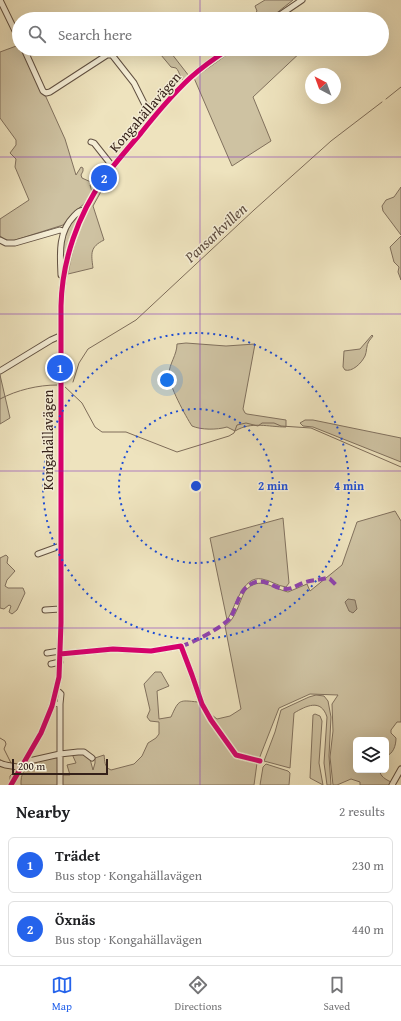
<!DOCTYPE html>
<meta charset="utf-8">
<style>
:root{--surface:#fff;--page:#f6f6f6;--text:#202124;--muted:#757577;--line:#e0e0e0;--accent:#2563eb}
body{margin:0;font-family:"Gentium Book Plus",serif;background:var(--page);color:var(--text)}
.controls{position:absolute;right:12px;bottom:12px;display:grid;overflow:hidden;border-radius:6px;box-shadow:0 4px 16px #0002}
.controls button{width:36px;height:36px;display:grid;place-items:center;padding:0;border:0;border-bottom:1px solid var(--line);background:var(--surface);color:var(--text);font:20px sans-serif}
.compass{position:absolute;left:305px;top:68px;width:36px;height:36px;border-radius:50%;background:var(--surface);box-shadow:0 4px 16px #0002;rotate:319deg}
.scale{position:absolute;left:12px;bottom:10px;width:96px;box-sizing:border-box;padding-left:4px;border:2px solid #342019;border-top:0;font-size:11px;line-height:14px;white-space:nowrap;color:#342019;-webkit-text-stroke:3px #f4edd5;paint-order:stroke}
.you{position:absolute;left:167px;top:380px;width:14px;height:14px;margin:-10px;border:3px solid #fff;border-radius:50%;background:#1a73e8;box-shadow:0 0 0 6px #1a73e833}
.badge{display:grid;place-items:center;width:26px;height:26px;border-radius:50%;background:var(--accent);color:#fff;font-size:13px;font-weight:700}
.pin{position:absolute;translate:-50% -50%;border:2px solid #fff;box-shadow:0 1px 4px #0006}
.list{margin:0;padding:0;list-style:none}
h2{display:flex;justify-content:space-between;align-items:center;height:52px;margin:0;padding:0 16px;font-size:17px}
h2 small{font-size:13px;font-weight:400;color:var(--muted)}
.list li{display:grid;grid-template-columns:26px 1fr auto;gap:12px;align-items:center;box-sizing:border-box;height:56px;margin:0 8px 8px;padding:0 8px;border:1px solid var(--line);border-radius:6px}
.list b{display:block;font-size:15px;white-space:nowrap}
.list p{margin:0;font-size:13px;white-space:nowrap;color:var(--muted)}
.list em{font-size:13px;font-style:normal;color:var(--muted)}
.icon{flex:none;width:22px;height:22px;fill:none;stroke:currentColor;stroke-width:2;stroke-linecap:round;stroke-linejoin:round}
.map{position:relative;flex:none;width:401px;height:785px;overflow:hidden}
.search{position:absolute;background:var(--surface);box-shadow:0 4px 16px #0002;left:12px;right:12px;top:12px;height:44px;display:flex;align-items:center;gap:10px;box-sizing:border-box;padding:0 14px;border-radius:22px;color:var(--muted);font-size:15px}
.sheet{height:180px;background:var(--surface)}
nav{display:flex;justify-content:space-around;align-items:center;box-sizing:border-box;height:56px;border-top:1px solid var(--line);background:var(--surface);font-size:11px;color:var(--muted)}
nav a{display:grid;justify-items:center;gap:2px}
nav .on{color:var(--accent)}
.map>svg:first-child{display:block}
</style>
<div class="map">
<svg width="401" height="785" viewBox="0 0 401 785">
<rect width="100%" height="100%" fill="#eee3be"/>
<filter id="stains"><feTurbulence type="fractalNoise" baseFrequency=".005" numOctaves="4"/><feColorMatrix values="0 0 0 0 .2 0 0 0 0 .09 0 0 0 0 .02 0 0 0 .5 -.17"/></filter>
<radialGradient id="worn" r=".72"><stop offset=".6" stop-color="#630" stop-opacity="0"/><stop offset="1" stop-color="#630" stop-opacity=".3"/></radialGradient>
<path fill="#cec2a2" stroke="#81715e" d="M 265,0 L 293,0 L 269,19 L 251,19 L 257,11 L 255,6 Z
M 19,45 L 19,49 L 22,49 L 46,97 L 65,139 L 76,175 L 81,167 L 83,168 L 83,171 L 81,175 L 82,178 L 93,183 L 90,185 L 92,192 L 84,204 L 74,212 L 63,225 L 12,241 L 5,240 L 0,236 L 0,219 L 29,200 L 15,167 L 16,159 L 10,153 L 16,145 L 16,140 L 0,118 L 0,52 Z
M 156,49 L 168,49 L 189,76 L 184,81 C 179,77 180,72 176,68 L 171,67 Z
M 235,49 L 304,49 L 253,97 L 271,141 L 232,166 L 194,78 Z
M 108,179 L 93,206 L 104,240 C 90,247 91,253 93,268 L 68,274 C 73,244 86,200 108,179 Z
M 401,187 L 401,235 L 383,211 L 382,206 L 386,200 L 394,197 Z
M 82,213 L 63,269 C 61,249 62,223 82,213 Z
M 401,236 L 401,280 L 398,272 L 399,267 L 394,262 L 390,247 Z
M 372,335 L 373,336 C 372,338 370,339 369,341 C 366,345 367,352 365,356 C 361,364 352,372 345,370 L 343,367 L 344,351 L 360,349 Z
M 186,343 L 226,346 L 255,344 L 243,409 L 245,413 L 247,414 L 286,420 L 286,427 C 268,427 252,421 235,431 L 227,427 C 217,430 201,430 192,426 C 186,417 168,384 169,374 C 169,364 177,355 177,344 Z
M 0,375 L 10,418 L 0,424 Z
M 305,420 L 313,420 L 401,438 L 401,462 L 313,427 L 303,426 L 300,423 Z
M 395,511 L 401,521 L 401,722 L 397,722 L 391,730 L 391,733 L 396,738 C 396,746 393,754 386,756 L 386,740 L 356,740 L 356,770 L 379,770 C 381,777 385,779 391,782 L 390,785 L 360,785 L 360,782 L 351,779 L 337,785 L 333,785 L 330,757 L 333,731 L 332,704 L 338,695 L 310,694 L 279,708 L 259,759 L 240,755 L 213,721 L 208,712 L 217,719 L 230,716 L 241,709 L 225,626 C 236,619 239,602 245,591 C 260,575 271,588 288,592 L 307,584 L 310,591 L 342,565 L 357,522 Z
M 283,518 L 289,583 L 286,587 C 277,586 270,580 262,579 C 242,575 235,609 227,620 L 210,538 Z
M 6,555 L 8,557 L 7,563 L 15,571 L 7,580 L 5,586 L 8,588 L 23,588 L 25,593 L 17,610 L 12,614 L 9,612 L 11,606 L 9,605 L 4,609 L 0,608 L 0,558 Z
M 155,672 L 161,672 L 169,686 L 157,691 L 159,719 L 171,717 C 179,699 179,700 198,702 L 207,719 L 235,758 L 257,763 L 254,785 L 62,785 L 62,775 L 70,775 L 67,765 L 76,763 L 72,754 L 81,752 L 90,759 L 93,770 L 95,763 L 95,758 L 104,755 C 105,761 104,767 111,770 L 134,764 L 142,756 L 148,743 L 156,738 L 159,734 L 159,722 L 150,721 L 147,717 L 150,710 L 144,684 Z
M 316,695 L 324,696 L 328,701 L 331,717 L 329,756 L 331,785 L 327,785 L 324,763 L 327,717 C 321,698 306,706 294,713 L 290,768 L 264,761 L 275,732 L 281,710 L 309,697 Z
M 315,714 L 320,716 L 322,721 L 319,763 L 323,785 L 310,778 L 313,715 Z
M 53,757 L 57,758 L 59,761 L 59,785 L 21,785 C 20,763 36,762 53,757 Z
M 266,764 L 288,771 L 290,773 L 289,785 L 260,785 L 263,767 Z"/>
<path fill="#afa186" stroke="#7e6d5a" d="M 348,599 L 355,600 L 357,609 L 353,613 L 349,611 L 345,602 Z"/>
<g fill="none" stroke-linecap="round" stroke-linejoin="round">
<path stroke="#7e6d5a" stroke-width="1" d="M 386,99 L 401,87
M 73,382 L 79,363 L 88,349 L 136,320 L 254,210 L 331,141 L 382,102
M 63,385 L 82,403 L 95,427 L 102,432 L 126,432 L 177,452 L 229,436 L 234,433 L 237,425 L 246,423 L 258,426 L 262,423 L 274,423 L 281,426 L 311,428 L 401,467
M 0,399 C 17,390 38,385 57,385
M 0,738 L 5,741 L 6,744 L 4,749 L 11,763
M 10,781 L 10,776 L 13,773 L 13,769"/>
<defs>
<path id="minor" d="M 0,0 L 19,39
M 274,19 L 302,0
M 24,49 L 43,91 L 46,93 L 50,92 L 107,55 L 112,55 L 134,83 L 145,105 C 150,109 155,107 159,111
M 91,142 L 94,143 L 113,167
M 0,240 L 6,243 L 15,243 L 60,230 L 63,231
M 61,275 C 60,254 58,232 74,216 C 78,212 80,210 85,210
M 0,371 L 51,340 L 60,336
M 38,554 L 60,546
M 45,610 L 60,609
M 47,653 L 60,651
M 60,654 L 113,649 L 151,651 L 181,646 L 192,675 L 202,704 L 211,720 L 236,755 L 260,761
M 51,664 L 60,662
M 56,691 L 59,692 L 61,694 L 60,704 L 58,704
M 60,704 L 60,785
M 26,760 L 29,761 L 60,754 L 78,752 L 84,752 L 92,758
M 0,763 C 7,767 14,765 21,768
M 11,785 L 41,733 L 52,706 L 59,677 L 61,623 L 61,306 C 62,260 78,215 104,178 C 116,162 129,147 141,133 C 156,114 172,95 190,78 C 202,67 215,58 229,49
M 392,785 L 401,769"/>
</defs>
<use href="#minor" stroke="#625142" stroke-width="7"/>
<use href="#minor" stroke="#f4edd5" stroke-width="5"/>
<path stroke="#8e44ad" stroke-width="4" stroke-dasharray="8 4" stroke-linecap="butt" d="M 181,646 C 191,644 225,626 231,617 C 237,606 239,590 251,584 C 265,576 273,589 286,589 C 293,589 297,585 303,583 C 311,580 319,580 327,578 L 330,579 L 337,586"/>
<defs>
<path id="cycleway" d="M 60,654 L 113,649 L 151,651 L 181,646 L 192,675 L 202,704 L 211,720 L 236,755 L 260,761
M 11,785 L 41,733 L 52,706 L 59,677 L 61,623 L 61,306 C 62,260 78,215 104,178 C 116,162 129,147 141,133 C 156,114 172,95 190,78 C 202,67 215,58 229,49"/>
</defs>
<use href="#cycleway" stroke="#f4edd5" stroke-width="8"/>
<use href="#cycleway" stroke="#d6006c" stroke-width="5"/>
</g>
<path fill="none" stroke="#7b2cbf" stroke-width="1" stroke-opacity="0.55" d="M 200,0 L 200,19M 200,49 L 200,785M 0,157 L 401,157M 0,314 L 401,314M 0,471 L 401,471M 0,628 L 401,628"/>
<g fill="none" stroke="#1d4ed8" stroke-width="2" stroke-dasharray="2 4">
<circle cx="196" cy="486" r="77"/>
<circle cx="196" cy="486" r="153"/>
</g>
<g text-anchor="middle" stroke-width="3" stroke-linejoin="round" paint-order="stroke">
<g font-size="14" fill="#342019" stroke="#f4edd5">
<text transform="translate(145 112) rotate(-49)" y="5">Kongahällavägen</text>
<text transform="translate(48 440) rotate(-90)" y="5">Kongahällavägen</text>
</g>
<g font-size="15" font-style="italic" fill="#5f4d3f" stroke="#f4edd5">
<text transform="translate(216 233) rotate(-43)" y="5">Pansarkvillen</text>
</g>
</g>
<circle cx="196" cy="486" r="6" fill="#1d4ed8" stroke="#f4edd5" stroke-width="2"/>
<g font-size="12" text-anchor="middle" font-weight="bold" fill="#1d4ed8" stroke="#f4edd5" stroke-width="3" stroke-linejoin="round" paint-order="stroke">
<text x="273" y="490">2 min</text>
<text x="349" y="490">4 min</text>
</g>
<rect width="100%" height="100%" filter="url(#stains)"/>
<rect width="100%" height="100%" fill="url(#worn)"/>
</svg>
<div class="controls">
<button><svg class="icon" aria-label="layers" viewBox="0 0 24 24"><path d="M12 4l9 5-9 5-9-5zM3 14l9 5 9-5"/></svg></button>
</div>
<svg class="compass" viewBox="-18 -18 36 36"><path d="M0-13l5 13h-10z" fill="#e53935"/><path d="M0 13l5-13h-10z" fill="#757577"/></svg>
<div class="scale">200 m</div>
<div class="you"></div>
<div class="pin badge" style="left:60px;top:368px">1</div>
<div class="pin badge" style="left:104px;top:178px">2</div>
<div class="search"><svg class="icon" aria-label="search" viewBox="0 0 24 24"><circle cx="10" cy="10" r="6"/><path d="M15 15l6 6"/></svg>Search here</div>
</div>
<section class="sheet">
<h2>Nearby<small>2 results</small></h2>
<ul class="list">
<li><span class="badge">1</span><div><b>Trädet</b><p>Bus stop · Kongahällavägen</p></div><em>230 m</em></li>
<li><span class="badge">2</span><div><b>Öxnäs</b><p>Bus stop · Kongahällavägen</p></div><em>440 m</em></li>
</ul>
</section>
<nav>
<a class="on"><svg class="icon" aria-label="map" viewBox="0 0 24 24"><path d="M3 6l6-2 6 2 6-2v14l-6 2-6-2-6 2zM9 4v14M15 6v14"/></svg>Map</a>
<a><svg class="icon" aria-label="directions" viewBox="0 0 24 24"><path d="M12 3l9 9-9 9-9-9zM9 14v-3h6M13 9l2 2-2 2"/></svg>Directions</a>
<a><svg class="icon" aria-label="saved" viewBox="0 0 24 24"><path d="M7 4h10v16l-5-4-5 4z"/></svg>Saved</a>
</nav>
